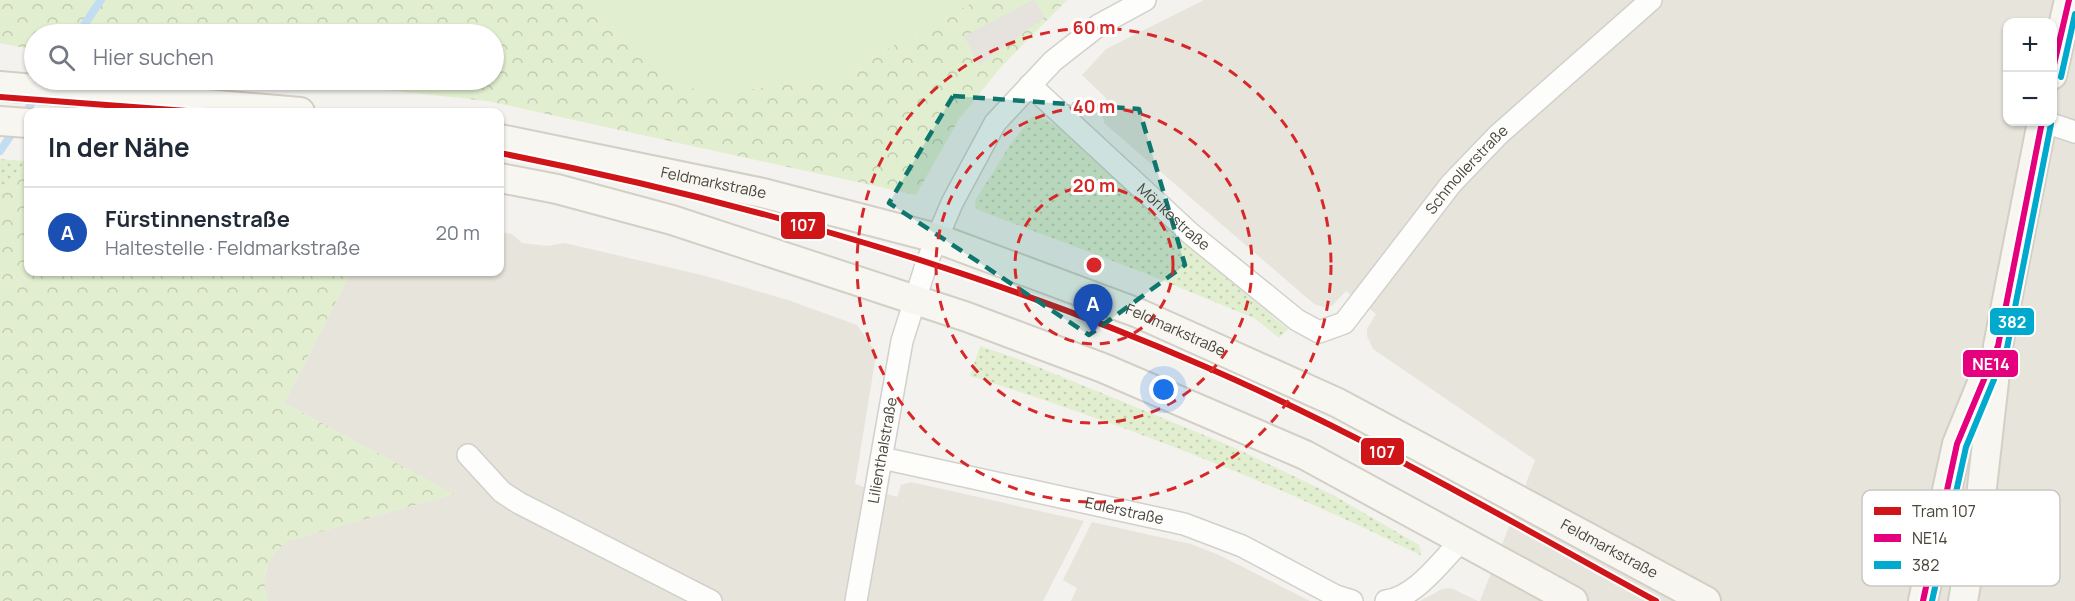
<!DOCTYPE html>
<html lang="de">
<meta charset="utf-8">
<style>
:root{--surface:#fff;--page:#f2f2f3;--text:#1f2937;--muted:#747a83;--line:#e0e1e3;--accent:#2563eb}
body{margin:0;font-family:Manrope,sans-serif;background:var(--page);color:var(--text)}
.controls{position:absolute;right:18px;top:18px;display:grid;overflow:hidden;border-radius:12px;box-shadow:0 2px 4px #0004}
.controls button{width:54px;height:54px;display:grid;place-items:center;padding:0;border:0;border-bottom:2px solid var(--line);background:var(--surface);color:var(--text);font:30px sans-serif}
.you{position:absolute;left:1164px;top:390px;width:21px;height:21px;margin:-15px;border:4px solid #fff;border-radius:50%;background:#1a73e8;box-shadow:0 0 0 9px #1a73e833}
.badge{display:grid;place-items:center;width:39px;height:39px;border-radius:50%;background:var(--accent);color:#fff;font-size:20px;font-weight:700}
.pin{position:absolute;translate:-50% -50px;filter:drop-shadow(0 2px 3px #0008)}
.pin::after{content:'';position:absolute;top:32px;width:21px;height:18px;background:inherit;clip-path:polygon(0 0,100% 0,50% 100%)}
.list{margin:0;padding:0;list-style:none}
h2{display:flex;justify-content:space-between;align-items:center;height:78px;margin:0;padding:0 24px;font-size:26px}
h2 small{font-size:20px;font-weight:400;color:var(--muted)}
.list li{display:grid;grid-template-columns:39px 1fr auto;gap:18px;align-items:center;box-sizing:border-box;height:90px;padding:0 24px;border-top:2px solid var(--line)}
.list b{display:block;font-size:22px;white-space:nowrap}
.list p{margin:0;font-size:20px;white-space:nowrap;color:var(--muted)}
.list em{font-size:20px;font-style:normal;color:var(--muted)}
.icon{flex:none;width:33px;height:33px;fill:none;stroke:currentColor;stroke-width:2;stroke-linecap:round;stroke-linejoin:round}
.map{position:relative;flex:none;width:2075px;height:601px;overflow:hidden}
.search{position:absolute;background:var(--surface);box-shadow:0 2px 4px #0004;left:24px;top:24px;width:480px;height:66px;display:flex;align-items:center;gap:15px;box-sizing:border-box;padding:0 21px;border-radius:33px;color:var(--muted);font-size:22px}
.panel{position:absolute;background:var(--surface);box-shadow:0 2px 4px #0004;left:24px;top:108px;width:480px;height:168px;border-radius:12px}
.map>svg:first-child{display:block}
</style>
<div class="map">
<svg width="2075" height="601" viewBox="0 0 2075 601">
<defs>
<pattern id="grass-dots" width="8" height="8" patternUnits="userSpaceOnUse" patternTransform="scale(1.5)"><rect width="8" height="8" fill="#e1eecf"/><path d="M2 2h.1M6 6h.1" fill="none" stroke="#c3cdb2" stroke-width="1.8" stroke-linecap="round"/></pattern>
<pattern id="forest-crowns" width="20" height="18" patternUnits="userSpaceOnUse" patternTransform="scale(1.5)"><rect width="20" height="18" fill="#e1eecf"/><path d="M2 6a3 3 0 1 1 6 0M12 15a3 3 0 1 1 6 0" fill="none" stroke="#c3cdb2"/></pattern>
</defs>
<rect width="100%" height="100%" fill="#f4f2ee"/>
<path fill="#e7e4dc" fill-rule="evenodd" d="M 1204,0 L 2075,0 L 2075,601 L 1480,601 L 1535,460 L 1373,349 L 1367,336 L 1367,329 L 1376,314 L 1346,291 L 1332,306 L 1323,307 L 1314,304 L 1104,123 L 1101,108 L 1106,98 L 1082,75 L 1106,49 ZM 2008,22 L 2052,22 L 2052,122 L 2008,122 Z
M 500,232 L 512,234 L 522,243 L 547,246 L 565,243 L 706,276 L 788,300 L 857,325 L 873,348 L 875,361 L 855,484 L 897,497 L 901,485 L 911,482 L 1084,521 L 1043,601 L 268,601 L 263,584 L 270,556 L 287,541 L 453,494 L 284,403 L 351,272 L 500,272 Z
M 1092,522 L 1191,544 L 1219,555 L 1310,601 L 1071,601 L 1077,588 L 1063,580 Z
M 1451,588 L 1478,601 L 1420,601 L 1442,589 Z"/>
<path fill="url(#grass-dots)" d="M 1032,117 L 1045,119 L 1060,129 L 1209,264 L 1288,329 L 1279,338 L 1256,319 L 1147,274 L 976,209 L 975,201 L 1010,145 Z
M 0,159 L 26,161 L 0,198 Z
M 980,346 L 1021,360 L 1233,447 L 1333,495 L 1419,545 L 1422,556 C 1278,484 1124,424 970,376 Z"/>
<path fill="url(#forest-crowns)" d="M 0,0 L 581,0 L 703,96 L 834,78 L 977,0 L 1067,0 L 1001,67 L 959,119 L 916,195 L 487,101 L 293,80 L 494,80 L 494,34 L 34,34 L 34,50 L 0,43 Z
M 26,161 L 28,161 L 28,272 L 351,272 L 284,403 L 454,494 L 287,541 C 266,559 260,574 268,601 L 0,601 L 0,198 Z"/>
<path fill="#e1eecf" d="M 581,0 L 977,0 L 834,78 L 703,96 Z"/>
<path fill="#e6e3df" d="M 1034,0 L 1045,17 L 979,65 L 964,36 Z"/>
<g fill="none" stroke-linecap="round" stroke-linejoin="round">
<path stroke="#c0ddf1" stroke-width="8" d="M 78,34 L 101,0
M 22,118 L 38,94
M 0,151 L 15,129"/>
<defs>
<g id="street">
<path id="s1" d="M 1030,85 L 1191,234 L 1297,320 L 1319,332 L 1344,323 L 1451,184 L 1498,135 L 1651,0"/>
<path d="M 2045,122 L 2075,132"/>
<path d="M 468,455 L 502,492 L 519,503 L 711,601"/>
<path id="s2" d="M 882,458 L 1184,524 L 1242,546 L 1336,596 L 1352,601"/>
<path id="s3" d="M 856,601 L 902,341 L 927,262 L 952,203 L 995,123 L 1053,61 L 1099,25 L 1145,0"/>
<path d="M 1386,601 C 1416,597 1441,561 1462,540"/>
</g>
<g id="secondary">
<path d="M 2052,75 L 2069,0"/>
<path d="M 0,86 L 300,112"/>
<path d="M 0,121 L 28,123"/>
<path id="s4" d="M 500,139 L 763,193 L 936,238 L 1138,313 L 1338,403 L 1706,601"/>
<path d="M 500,178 L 557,189 L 672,220 L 967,317 L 1103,368 L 1305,455 L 1573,601"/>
<path d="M 1923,601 L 1957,444 L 1984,378"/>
<path d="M 1963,601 L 1980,505 L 1998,346 L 2042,122"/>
</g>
</defs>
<use href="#street" stroke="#d2d0cb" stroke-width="24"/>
<use href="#secondary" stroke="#d3cfc5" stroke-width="32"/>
<use href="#street" stroke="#fdfdfc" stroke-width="21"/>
<use href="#secondary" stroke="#f7f6f1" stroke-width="28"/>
<defs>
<path id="bus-1" d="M 2052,73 L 2069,0
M 1923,601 L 1957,444 L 1998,346 L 2042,122"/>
<path id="bus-2" d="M 2061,77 L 2075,14
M 1932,601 L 1966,447 L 2007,348 L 2051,124"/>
</defs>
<use href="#bus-1" stroke="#fff" stroke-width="10"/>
<use href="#bus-2" stroke="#fff" stroke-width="10"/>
<use href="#bus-1" stroke="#e5007d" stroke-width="6"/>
<use href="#bus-2" stroke="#00a9ce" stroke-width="6"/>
<defs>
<path id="tram-1" d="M 0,97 L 200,112
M 500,153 C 742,201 979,268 1206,367 C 1361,434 1508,520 1656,601"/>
</defs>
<use href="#tram-1" stroke="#fff" stroke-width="10"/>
<use href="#tram-1" stroke="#d01519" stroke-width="6"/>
</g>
<path fill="#0f766e" fill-opacity="0.2" stroke="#0f766e" stroke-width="4.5" stroke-dasharray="12 8" stroke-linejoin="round" d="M 953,96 L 1139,109 L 1185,265 L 1089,335 L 889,203 Z"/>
<g fill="none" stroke="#d62828" stroke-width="3" stroke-dasharray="10 8">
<circle cx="1094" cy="265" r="79"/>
<circle cx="1094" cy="265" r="158"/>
<circle cx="1094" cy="265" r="237"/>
</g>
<g text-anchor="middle" stroke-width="6" stroke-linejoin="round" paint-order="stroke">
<g font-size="15" fill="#4b4439" stroke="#fff">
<text dy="5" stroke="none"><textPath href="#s1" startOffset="604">Schmollerstraße</textPath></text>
<text dy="5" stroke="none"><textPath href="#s4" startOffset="218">Feldmarkstraße</textPath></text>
<text dy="5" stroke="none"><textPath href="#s1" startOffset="195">Mörikestraße</textPath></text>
<text dy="5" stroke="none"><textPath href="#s4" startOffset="704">Feldmarkstraße</textPath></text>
<text dy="5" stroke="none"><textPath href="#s3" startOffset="153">Lilienthalstraße</textPath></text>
<text dy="5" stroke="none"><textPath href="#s2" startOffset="248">Eulerstraße</textPath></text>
<text dy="5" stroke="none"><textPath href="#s4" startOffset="1190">Feldmarkstraße</textPath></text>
</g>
</g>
<rect x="1862" y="490" width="198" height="96" rx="9" fill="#fff" stroke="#c9c7c4" stroke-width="1.5"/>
<rect x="1874" y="507" width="27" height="8" fill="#d01519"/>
<rect x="1874" y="534" width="27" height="8" fill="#e5007d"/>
<rect x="1874" y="561" width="27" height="8" fill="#00a9ce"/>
<g font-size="16" fill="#4b4439">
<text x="1912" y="517">Tram 107</text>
<text x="1912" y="544">NE14</text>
<text x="1912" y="571">382</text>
</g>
<circle cx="1094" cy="265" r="9" fill="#d62828" stroke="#fff" stroke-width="3"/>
<g font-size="18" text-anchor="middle" font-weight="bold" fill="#d62828" stroke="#fff" stroke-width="6" stroke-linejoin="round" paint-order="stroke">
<text x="1094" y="34">60 m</text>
<text x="1094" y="113">40 m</text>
<text x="1094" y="192">20 m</text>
</g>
<g stroke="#fff" stroke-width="2">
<rect x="780" y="211" width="46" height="29" rx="6" fill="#d01519"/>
<rect x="1989" y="307" width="46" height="29" rx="6" fill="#00a9ce"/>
<rect x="1962" y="349" width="57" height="29" rx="6" fill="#e5007d"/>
<rect x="1360" y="437" width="45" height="29" rx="6" fill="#d01519"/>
</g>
<g font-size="16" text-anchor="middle" font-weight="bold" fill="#fff">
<text x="803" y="231">107</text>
<text x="2012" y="328">382</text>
<text x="1991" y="370">NE14</text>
<text x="1382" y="458">107</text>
</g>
</svg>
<div class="controls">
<button>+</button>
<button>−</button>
</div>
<div class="you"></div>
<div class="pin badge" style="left:1093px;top:334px;background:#1a4fb4">A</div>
<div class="search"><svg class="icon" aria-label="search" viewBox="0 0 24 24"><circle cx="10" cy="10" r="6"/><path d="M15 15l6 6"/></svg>Hier suchen</div>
<section class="panel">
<h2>In der Nähe<small></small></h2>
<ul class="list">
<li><span class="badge" style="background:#1a4fb4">A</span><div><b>Fürstinnenstraße</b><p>Haltestelle · Feldmarkstraße</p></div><em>20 m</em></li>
</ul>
</section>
</div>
